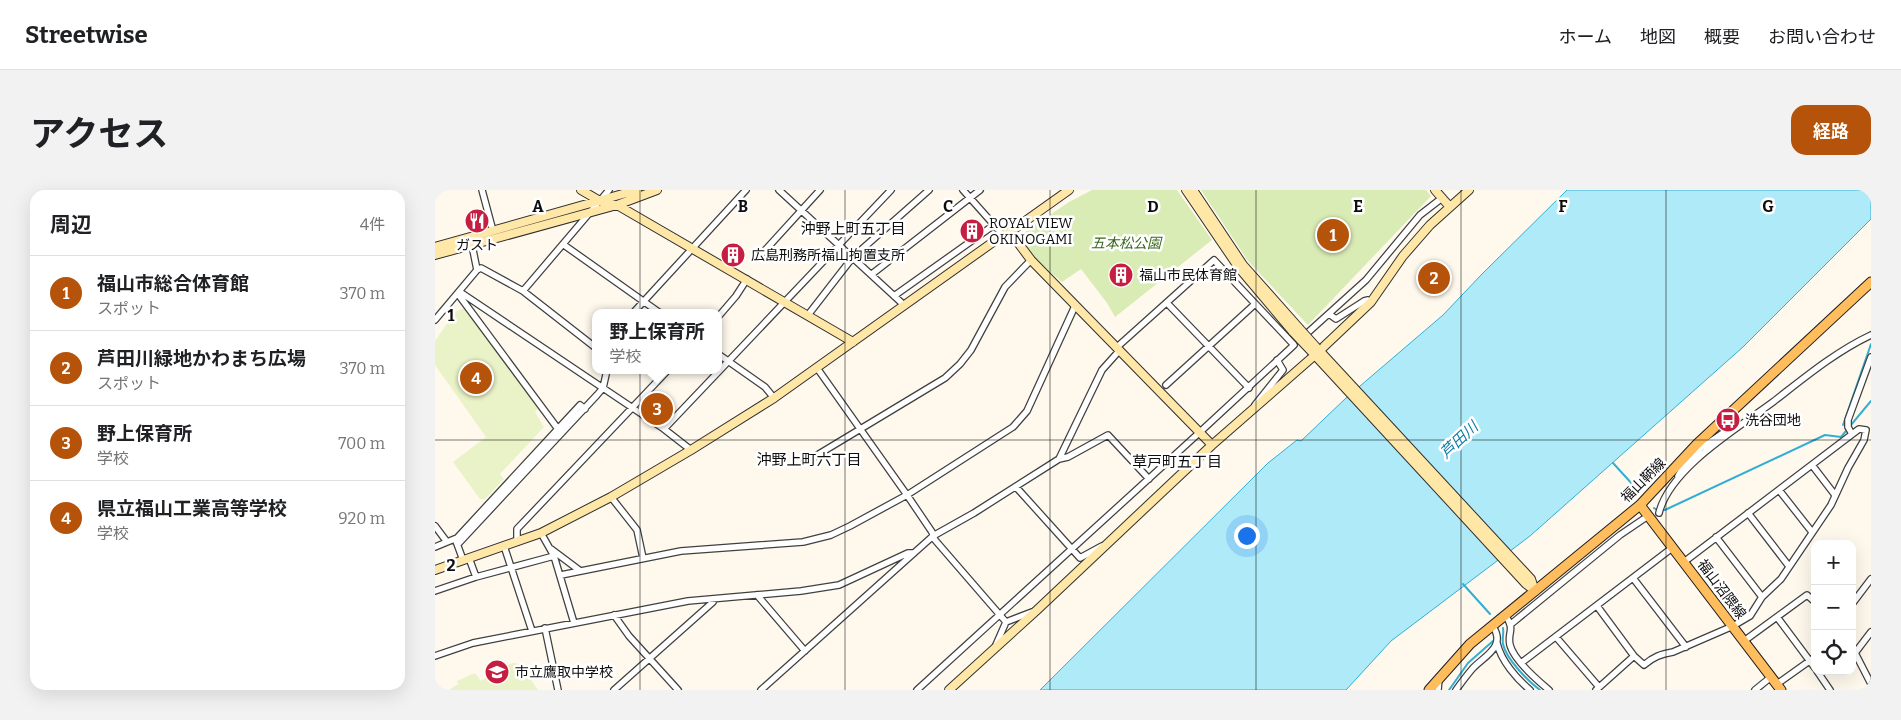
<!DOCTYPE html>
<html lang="ja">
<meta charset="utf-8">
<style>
:root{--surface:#fff;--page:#f2f2f2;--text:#202124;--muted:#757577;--line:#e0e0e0;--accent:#b45309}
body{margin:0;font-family:Bitter,"Noto Sans JP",serif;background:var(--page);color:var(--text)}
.controls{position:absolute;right:15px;bottom:15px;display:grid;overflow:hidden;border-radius:10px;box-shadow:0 5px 20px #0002}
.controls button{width:45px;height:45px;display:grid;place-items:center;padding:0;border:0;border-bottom:1px solid var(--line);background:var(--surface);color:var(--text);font:25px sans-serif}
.you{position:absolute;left:811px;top:345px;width:18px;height:18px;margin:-12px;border:4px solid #fff;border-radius:50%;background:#1a73e8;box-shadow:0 0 0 8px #1a73e833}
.badge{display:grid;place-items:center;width:32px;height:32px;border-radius:50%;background:var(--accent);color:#fff;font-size:16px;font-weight:700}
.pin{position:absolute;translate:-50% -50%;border:2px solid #fff;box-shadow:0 1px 5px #0006}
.popup{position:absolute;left:157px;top:119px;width:130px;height:65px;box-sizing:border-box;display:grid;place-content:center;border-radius:10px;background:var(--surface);filter:drop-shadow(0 1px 4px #0005);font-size:16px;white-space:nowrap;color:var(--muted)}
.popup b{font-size:19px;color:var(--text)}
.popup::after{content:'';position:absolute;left:50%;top:100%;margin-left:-10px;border:10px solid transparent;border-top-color:var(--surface)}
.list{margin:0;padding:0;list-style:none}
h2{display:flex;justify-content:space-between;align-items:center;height:65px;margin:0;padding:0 20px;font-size:21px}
h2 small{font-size:16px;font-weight:400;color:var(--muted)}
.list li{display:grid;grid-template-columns:32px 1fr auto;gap:15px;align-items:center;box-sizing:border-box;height:75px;padding:0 20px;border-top:1px solid var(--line)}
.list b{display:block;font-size:19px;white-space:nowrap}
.list p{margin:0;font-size:16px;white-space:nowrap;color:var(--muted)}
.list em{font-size:16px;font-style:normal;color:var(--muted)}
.icon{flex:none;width:28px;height:28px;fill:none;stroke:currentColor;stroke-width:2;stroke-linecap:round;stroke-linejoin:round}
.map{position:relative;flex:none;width:1436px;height:500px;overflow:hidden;border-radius:15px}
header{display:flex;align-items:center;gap:30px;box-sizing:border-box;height:70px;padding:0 25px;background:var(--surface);border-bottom:1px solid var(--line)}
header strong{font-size:24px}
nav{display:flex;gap:28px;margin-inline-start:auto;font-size:18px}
.intro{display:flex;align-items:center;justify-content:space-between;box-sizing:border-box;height:120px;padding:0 30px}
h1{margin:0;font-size:35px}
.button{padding:12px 22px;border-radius:15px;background:var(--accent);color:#fff;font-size:18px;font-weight:700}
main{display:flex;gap:30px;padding:0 30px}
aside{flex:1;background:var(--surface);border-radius:15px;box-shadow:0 5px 20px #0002}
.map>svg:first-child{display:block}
</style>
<header>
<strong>Streetwise</strong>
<nav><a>ホーム</a><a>地図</a><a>概要</a><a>お問い合わせ</a></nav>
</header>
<div class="intro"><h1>アクセス</h1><a class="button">経路</a></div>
<main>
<aside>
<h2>周辺<small>4件</small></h2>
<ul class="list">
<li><span class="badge">1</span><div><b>福山市総合体育館</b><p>スポット</p></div><em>370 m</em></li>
<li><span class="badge">2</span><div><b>芦田川緑地かわまち広場</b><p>スポット</p></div><em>370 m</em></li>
<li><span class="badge">3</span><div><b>野上保育所</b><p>学校</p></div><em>700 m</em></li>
<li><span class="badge">4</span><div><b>県立福山工業高等学校</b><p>学校</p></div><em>920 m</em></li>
</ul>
</aside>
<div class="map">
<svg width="1436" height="500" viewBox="0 0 1436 500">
<rect width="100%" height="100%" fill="#fff9ed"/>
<path fill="#daecb5" d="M 657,0 L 742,0 L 777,50 L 680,127 L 672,113 L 646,79 L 627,92 L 613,80 L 586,54 L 591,41 L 634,12 Z
M 766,0 L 991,0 L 996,6 L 873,135 L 813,71 Z"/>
<path fill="#eaf2c7" d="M 29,118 L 103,219 L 100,222 L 109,237 L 65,284 L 69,289 L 50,309 L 45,309 L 18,272 L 51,247 L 0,175 L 0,151 L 20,122 Z
M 78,473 L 85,474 L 103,500 L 14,500 L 23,494 L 22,491 L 40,483 L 46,491 L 69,476 Z"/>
<path fill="#afeaf9" stroke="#32aed5" d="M 1132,0 L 1436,0 L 1436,29 L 1308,157 L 1095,346 L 956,451 L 911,500 L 605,500 L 833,273 L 862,250 L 866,251 L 911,208 L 1008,125 L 1047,84 Z"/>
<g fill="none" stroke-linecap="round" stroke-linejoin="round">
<path stroke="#32aed5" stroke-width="2" d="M 1408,235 L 1436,154
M 1178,273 L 1199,296
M 1219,318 L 1222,320 L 1230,320 L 1390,245 L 1406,247 L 1436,211
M 1028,394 L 1055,424
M 1068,438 C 1069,443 1067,448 1068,454 C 1071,469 1093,491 1105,500
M 1014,500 L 1033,473 L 1058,451"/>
<defs>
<path id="street" d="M 47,0 L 58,41
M 344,0 L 469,115
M 528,0 L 568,45
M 37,55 L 42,80
M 129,55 L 225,123
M 324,67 L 385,0
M 42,80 L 46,78 L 88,101 L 161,158
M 437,84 L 545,0
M 88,101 L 174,0
M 25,102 L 229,239 L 256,260
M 23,104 L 123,239
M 459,106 L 559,35
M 732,113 L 814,198
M 198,123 L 311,0
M 894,124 L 901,129 L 929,111 L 933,110 L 936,112
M 373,125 L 418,67 L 494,0
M 283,127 L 301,106 L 312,89
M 0,130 L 42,80
M 868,147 L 931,90 L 985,25 L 1007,8
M 283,164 L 330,197 L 339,208
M 382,178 L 472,305 L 497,342 L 500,350 L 571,432 L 597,422
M 731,195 L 820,114
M 820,215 L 848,180 L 842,170
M 229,239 L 456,0
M 1417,244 L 1413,237 L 1413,230 L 1436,167
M 1262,254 L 1266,258 L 1288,243
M 624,269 L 633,267 L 673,245 L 714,289
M 374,270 L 510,188 L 525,174 L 536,160 L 570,97 L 596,70
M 1377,275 L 1400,305
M 1243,286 L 1247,279 L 1266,258
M 581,297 L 645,368 L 667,356
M 1344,300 L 1377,342
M 176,307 L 202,340 L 208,368
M 1224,323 C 1235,278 1303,238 1338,212 C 1369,188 1400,162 1436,145
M 1313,323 L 1353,375
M 0,336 L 12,352 L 0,357
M 106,343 L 119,366 L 139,433
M 1281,347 L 1327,407
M 21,351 L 28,370
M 12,352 L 22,348 L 145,215 L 150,219
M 82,352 L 82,339 L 233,180
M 23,354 L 162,205 L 168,198 L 172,180
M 69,356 L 97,441
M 116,359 L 144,380
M 34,368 L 41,387
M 126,385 L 246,361 L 368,352 L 396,345 L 415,336 L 472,305 L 578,237 L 592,221 L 640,116
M 1198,388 L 1251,457
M 0,401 L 41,387 L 119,366
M 322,405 L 370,461
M 1417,414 L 1436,389
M 1162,416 L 1199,466 L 1209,475 C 1218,467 1226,464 1238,462 L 1298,436 L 1315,426 L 1327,407 L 1346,389 L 1396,315 L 1413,278 L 1429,250 L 1431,240 L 1424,239 L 1249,372
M 179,425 L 194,446 L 243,500
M 1070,425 C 1081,441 1072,441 1075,455 C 1079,470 1102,490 1114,500
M 1342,427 L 1380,478
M 1076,434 L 1185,345 L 1213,326
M 110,438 L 123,500
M 1121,447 L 1164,497
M 1309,451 L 1372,405 L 1380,412
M 1062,453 C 1066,471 1082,489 1095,500
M 560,457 L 571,432
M 1417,457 L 1436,494
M 1420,463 L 1436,442
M 0,466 L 38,453 L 253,411 L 366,401 L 404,395 L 473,363 L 479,363
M 1086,473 L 1237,358
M 1382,481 L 1395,500
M 1342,494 L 1380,467
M 179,500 L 278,412 L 278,409
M 326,500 L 498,346 L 539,323 L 624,269 L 667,180 L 684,161
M 482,500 L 765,242 L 859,155 L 779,70 L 681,158
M 1003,500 L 1004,489
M 1021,500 C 1026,493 1032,485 1038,478 C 1051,465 1072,456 1057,435
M 1161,500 L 1199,466
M 1320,500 L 1336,487"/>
<path id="secondary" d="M 146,0 L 165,11 L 182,15 L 418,152
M 751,0 L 804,78 L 858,142
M 758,0 L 808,75 L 864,138
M 1000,0 L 1015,17
M 575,42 L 596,70 L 777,255
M 0,57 L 202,0
M 0,65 L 182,15 L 222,0
M 882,158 L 1096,389 L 1100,401
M 877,162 L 1091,394 L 1099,400
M 0,380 L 106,343 L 176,307 L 256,260 L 339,208 L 568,45 L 575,42 L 634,0
M 514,500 L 602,420 L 777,255 L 880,165 L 936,112 L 968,66 L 995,35 L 1034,0"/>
<path id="primary" d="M 1205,315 L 1346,500
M 994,500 L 1035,454 L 1205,315 L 1262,254 L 1436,92"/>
</defs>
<use href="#street" stroke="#404040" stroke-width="8"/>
<use href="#secondary" stroke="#2f2f2f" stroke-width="10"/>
<use href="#primary" stroke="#1e1e1e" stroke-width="11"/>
<use href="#street" stroke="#fff" stroke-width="5.5"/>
<use href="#secondary" stroke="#ffe7a8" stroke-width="8"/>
<use href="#primary" stroke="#ffbd5d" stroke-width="9"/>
<defs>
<path id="secondary-bridge" d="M 864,138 L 882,158
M 858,142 L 877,162"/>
</defs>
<use href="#secondary-bridge" stroke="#2f2f2f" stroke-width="10" stroke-linecap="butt"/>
<use href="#secondary-bridge" stroke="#ffe7a8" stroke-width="8"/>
</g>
<path fill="none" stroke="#0d0d0d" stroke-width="1" stroke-opacity="0.55" d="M 205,0 L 205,500M 410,0 L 410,500M 615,0 L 615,500M 821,0 L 821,500M 1026,0 L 1026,500M 1231,0 L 1231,500M 0,250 L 1436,250"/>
<defs>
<symbol id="restaurant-disc" viewBox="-11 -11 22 22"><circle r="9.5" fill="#c51e41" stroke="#fff"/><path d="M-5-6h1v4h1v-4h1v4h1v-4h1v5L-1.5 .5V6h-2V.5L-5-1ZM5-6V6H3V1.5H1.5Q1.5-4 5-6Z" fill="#fff"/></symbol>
<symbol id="building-disc" viewBox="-11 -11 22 22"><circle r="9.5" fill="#c51e41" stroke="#fff"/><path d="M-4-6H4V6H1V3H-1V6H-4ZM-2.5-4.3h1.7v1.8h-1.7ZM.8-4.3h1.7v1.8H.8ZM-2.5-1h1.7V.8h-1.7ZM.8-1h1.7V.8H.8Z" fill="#fff"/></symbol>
<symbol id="bus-disc" viewBox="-11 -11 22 22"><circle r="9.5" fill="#c51e41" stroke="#fff"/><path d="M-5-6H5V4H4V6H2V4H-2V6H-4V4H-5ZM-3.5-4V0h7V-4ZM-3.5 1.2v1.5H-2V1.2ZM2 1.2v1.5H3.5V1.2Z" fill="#fff"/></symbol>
<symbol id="school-disc" viewBox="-11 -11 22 22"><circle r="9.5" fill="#c51e41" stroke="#fff"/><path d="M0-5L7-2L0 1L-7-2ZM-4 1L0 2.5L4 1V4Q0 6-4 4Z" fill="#fff"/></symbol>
</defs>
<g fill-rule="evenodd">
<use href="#restaurant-disc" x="28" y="17" width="28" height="28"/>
<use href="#building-disc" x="523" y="27" width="28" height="28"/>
<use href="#building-disc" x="284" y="51" width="28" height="28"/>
<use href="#building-disc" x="672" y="71" width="28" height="28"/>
<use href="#bus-disc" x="1279" y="216" width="28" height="28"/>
<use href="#school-disc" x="48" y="468" width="28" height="28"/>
</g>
<g text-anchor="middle" stroke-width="5" stroke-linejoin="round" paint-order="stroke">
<g font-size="14" fill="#0d0d0d" stroke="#fff" text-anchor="start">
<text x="554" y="38">ROYAL VIEW<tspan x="554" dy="16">OKINOGAMI</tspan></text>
<text x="42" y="60" text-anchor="middle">ガスト</text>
<text x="316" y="70">広島刑務所福山拘置支所</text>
<text x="704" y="90">福山市民体育館</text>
<text x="1310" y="235">洗谷団地</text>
<text x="80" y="487">市立鷹取中学校</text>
</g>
<g font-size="14" font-style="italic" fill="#37681a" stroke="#fff">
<text x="691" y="58">五本松公園</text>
</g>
<g font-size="14" fill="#0d0d0d" stroke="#fff">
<text transform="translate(1208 290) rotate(-45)" y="5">福山鞆線</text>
<text transform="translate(1287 399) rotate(53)" y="5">福山沼隈線</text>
</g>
<g font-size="15" fill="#0d0d0d" stroke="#fff">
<text x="418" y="44">沖野上町五丁目</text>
<text x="374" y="275">沖野上町六丁目</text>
<text x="742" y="277">草戸町五丁目</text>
</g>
<g font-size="15" font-style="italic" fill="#107ca6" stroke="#fff">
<text transform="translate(1024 250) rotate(-43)" y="5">芦田川</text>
</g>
</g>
<g font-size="16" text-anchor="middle" font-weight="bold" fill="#0d0d0d" stroke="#fff" stroke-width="5" stroke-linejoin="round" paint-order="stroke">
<text x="103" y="22">A</text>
<text x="308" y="22">B</text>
<text x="513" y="22">C</text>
<text x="718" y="22">D</text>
<text x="923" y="22">E</text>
<text x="1128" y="22">F</text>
<text x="1333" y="22">G</text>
<text x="16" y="131">1</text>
<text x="16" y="381">2</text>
</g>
</svg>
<div class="controls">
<button>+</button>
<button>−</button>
<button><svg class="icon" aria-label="locate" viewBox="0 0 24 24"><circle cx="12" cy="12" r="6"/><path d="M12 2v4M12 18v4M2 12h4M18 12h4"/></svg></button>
</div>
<div class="you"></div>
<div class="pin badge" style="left:898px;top:45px">1</div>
<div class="pin badge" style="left:999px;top:88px">2</div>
<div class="pin badge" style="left:222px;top:219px">3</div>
<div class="popup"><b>野上保育所</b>学校</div>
<div class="pin badge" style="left:41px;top:188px">4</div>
</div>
</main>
